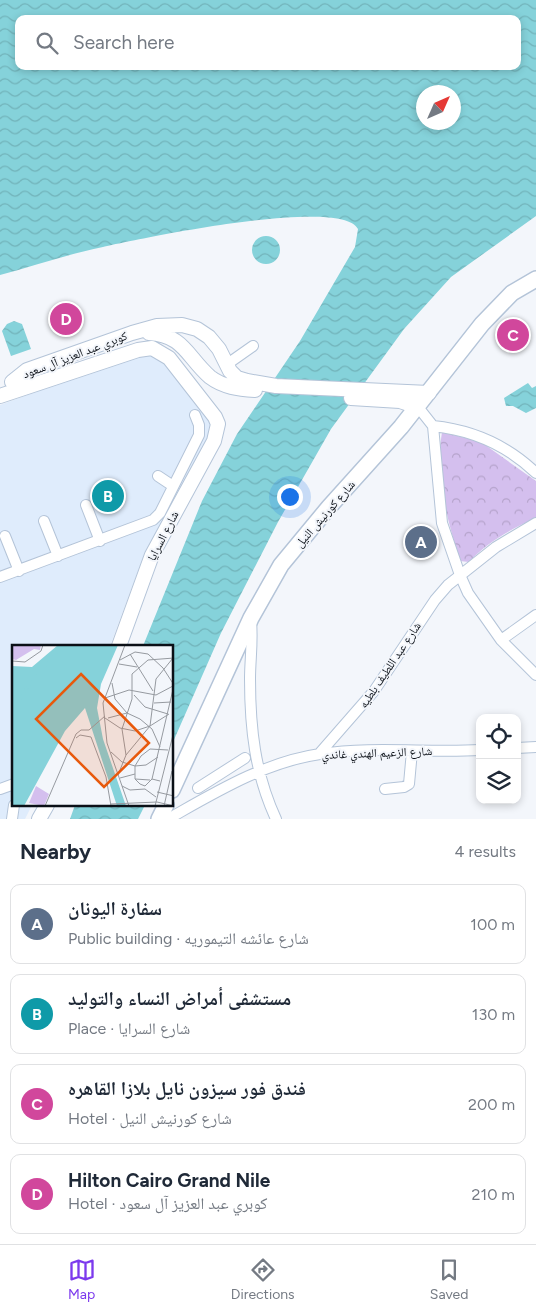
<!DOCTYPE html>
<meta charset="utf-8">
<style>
:root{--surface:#fff;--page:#f6f6f7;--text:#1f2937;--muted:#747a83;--line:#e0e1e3;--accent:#7c3aed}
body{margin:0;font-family:Figtree,"Noto Naskh Arabic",sans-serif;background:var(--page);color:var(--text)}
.controls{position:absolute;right:15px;bottom:15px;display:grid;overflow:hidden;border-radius:10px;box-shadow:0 2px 8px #0003}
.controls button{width:45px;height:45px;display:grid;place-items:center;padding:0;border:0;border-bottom:1px solid var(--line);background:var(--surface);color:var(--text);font:25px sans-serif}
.compass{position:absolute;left:416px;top:85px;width:45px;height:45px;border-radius:50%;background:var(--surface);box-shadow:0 2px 8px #0003;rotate:45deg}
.you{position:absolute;left:289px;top:496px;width:18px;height:18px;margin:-12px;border:4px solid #fff;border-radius:50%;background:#1a73e8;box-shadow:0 0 0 8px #1a73e833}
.badge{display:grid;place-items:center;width:32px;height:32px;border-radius:50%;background:var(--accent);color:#fff;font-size:16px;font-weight:700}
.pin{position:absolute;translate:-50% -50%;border:2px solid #fff;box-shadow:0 1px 5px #0006}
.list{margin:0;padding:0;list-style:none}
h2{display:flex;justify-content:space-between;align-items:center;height:65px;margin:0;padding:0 20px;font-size:21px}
h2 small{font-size:16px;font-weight:400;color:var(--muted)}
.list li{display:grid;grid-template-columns:32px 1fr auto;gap:15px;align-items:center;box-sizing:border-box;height:80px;margin:0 10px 10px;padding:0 10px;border:1px solid var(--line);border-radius:10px}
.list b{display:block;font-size:19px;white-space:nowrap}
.list p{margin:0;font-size:16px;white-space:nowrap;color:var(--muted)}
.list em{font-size:16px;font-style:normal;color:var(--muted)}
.icon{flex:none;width:28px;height:28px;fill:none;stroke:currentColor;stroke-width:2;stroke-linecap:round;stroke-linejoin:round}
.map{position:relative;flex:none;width:536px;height:819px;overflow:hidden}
.search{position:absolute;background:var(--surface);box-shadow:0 2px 8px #0003;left:15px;right:15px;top:15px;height:55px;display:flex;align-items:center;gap:12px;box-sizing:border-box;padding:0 18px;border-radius:10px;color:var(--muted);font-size:19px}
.sheet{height:425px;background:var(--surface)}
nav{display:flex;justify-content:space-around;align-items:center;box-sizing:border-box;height:70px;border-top:1px solid var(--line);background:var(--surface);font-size:14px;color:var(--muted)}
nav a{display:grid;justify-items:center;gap:2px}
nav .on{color:var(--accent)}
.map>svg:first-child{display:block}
</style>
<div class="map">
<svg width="536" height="819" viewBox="0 0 536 819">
<defs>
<pattern id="park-crowns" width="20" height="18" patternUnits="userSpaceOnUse" patternTransform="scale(1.25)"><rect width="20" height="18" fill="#d4bfee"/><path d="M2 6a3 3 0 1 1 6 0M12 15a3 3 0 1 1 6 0" fill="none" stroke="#b5a3cb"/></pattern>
<pattern id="water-waves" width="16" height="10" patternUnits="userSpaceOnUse" patternTransform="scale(1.25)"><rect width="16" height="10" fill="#85d2da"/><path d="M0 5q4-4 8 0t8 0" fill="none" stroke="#72b3ba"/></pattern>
</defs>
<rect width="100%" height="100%" fill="#f3f6fb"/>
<path fill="#dfecfc" d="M 156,352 L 207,415 L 211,424 L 209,437 L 145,552 L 110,646 L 14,646 L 14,805 L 32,805 L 25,819 L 0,819 L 0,405 L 142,353 Z"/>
<path fill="url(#park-crowns)" d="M 442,432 L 481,442 L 536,481 L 536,518 C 511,529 487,542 469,562 L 460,561 C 447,519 435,477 442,432 Z"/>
<path fill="url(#water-waves)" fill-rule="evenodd" d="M 0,0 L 536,0 L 536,216 L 451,277 L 404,329 L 331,429 L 278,522 L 221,633 L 173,742 L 172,646 L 143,646 L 202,501 L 237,434 L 300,341 L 355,247 L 358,229 C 341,196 139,239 103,247 C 68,254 34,266 0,275 ZM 19,19 L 517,19 L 517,66 L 19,66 ZM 424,92 L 454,92 L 454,122 L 424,122 Z
M252 250a14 14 0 1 1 28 0a14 14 0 1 1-28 0Z
M 14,321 L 22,324 L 31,349 L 11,356 L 2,331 L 7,324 Z
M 528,383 L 532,388 L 536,386 L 536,408 L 526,413 L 513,406 L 506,406 L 504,398 Z
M 75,805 L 145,805 L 138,819 L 70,819 Z"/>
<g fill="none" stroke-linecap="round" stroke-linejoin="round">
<defs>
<path id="minor" d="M 226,365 L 253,346
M 418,407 L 433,426 L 442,523 L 460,575 L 468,593 L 501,640 L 536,675
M 433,426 C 472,430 508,446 536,473
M 158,476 L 173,486
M 86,505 L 100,541
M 44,521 L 58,556
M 5,536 L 19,571
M 0,577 L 153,520 L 160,513 L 199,435 L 199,425 L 195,415
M 251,621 C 253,641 250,660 250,679 C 250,728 255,774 276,819
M 501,640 L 536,615
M 517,748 L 536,747
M 319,754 L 374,691 L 435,600 L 448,585 L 496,547 L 536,523
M 198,788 L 245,758
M 0,789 L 14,784
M 385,789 L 404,787 L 409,784 L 412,751
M 12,819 L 14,805
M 168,819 C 216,792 265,762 320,754 C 373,746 427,753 480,750"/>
<path id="major" d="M 149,333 C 184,335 187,357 210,377 C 223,387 239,389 255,390
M 12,382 L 27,370 L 132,333 L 157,326 L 182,325 L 197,329 L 209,337 L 219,349 L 230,371 L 237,378 L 247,381 L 276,386 L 429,393
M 0,396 L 138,350 L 152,348 L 169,358 L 215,417 L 218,424 L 214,441 L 152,555 L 119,646
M 351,398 L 400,401 L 418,407
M 39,819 L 47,805"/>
<path id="highway" d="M 172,790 L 251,618 L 281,565 L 329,507 L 401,427 L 482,324 L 512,293 L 536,279
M 159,819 L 166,805"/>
</defs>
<use href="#minor" stroke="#b4c4d8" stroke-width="12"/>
<use href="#major" stroke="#b4c4d8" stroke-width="16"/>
<use href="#highway" stroke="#b4c4d8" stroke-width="18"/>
<use href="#minor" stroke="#fff" stroke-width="10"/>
<use href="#major" stroke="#fff" stroke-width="14"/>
<use href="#highway" stroke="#fff" stroke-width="15"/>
</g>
<g text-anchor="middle" stroke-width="4" stroke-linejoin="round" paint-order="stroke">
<g font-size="12" fill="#0b1017" stroke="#f3f6fb">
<text transform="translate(75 355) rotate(-21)" y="4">كوبري عبد العزيز آل سعود</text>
<text transform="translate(325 514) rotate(-49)" y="4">شارع كورنيش النيل</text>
<text transform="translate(163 536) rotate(-63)" y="4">شارع السرايا</text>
<text transform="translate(390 665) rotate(-56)" y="4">شارع عبد اللطيف بلطيه</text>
<text transform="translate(377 753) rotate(-2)" y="4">شارع الزعيم الهندي غاندي</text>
</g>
</g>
<g transform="translate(12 645)">
<rect width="161" height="161" fill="#f3f6fb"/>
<path d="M 24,141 L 37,149 L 32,161 L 17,158 Z" fill="#d4bfee"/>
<path d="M 0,0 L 29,0 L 28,5 L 22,4 L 4,15 L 0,14 Z" fill="#d4bfee"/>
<path d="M 46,0 L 106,0 L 89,39 L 85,63 L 91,94 L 114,161 L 105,161 L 73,63 L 53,86 L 12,161 L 0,161 L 0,21 L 20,22 Z" fill="#85d2da"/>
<path fill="none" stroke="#85d2da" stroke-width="2.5" d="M 0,68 L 14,44 L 51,0"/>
<path fill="none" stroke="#969aa0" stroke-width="1" d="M 113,0 L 91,58 L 95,98 L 117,161M 118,9 L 141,46M 108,15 L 123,7 L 136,9 L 151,23 L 162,40M 0,16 L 13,17 L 29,6 L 31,0M 107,19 L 125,22M 100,38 L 103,54 L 115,68M 122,50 L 133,62 L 156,69M 93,53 L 117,45 L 144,50 L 161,41M 142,58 L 159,57M 93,73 L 108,83 L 123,86 L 138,81 L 157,69M 96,73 L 115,68 L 128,74 L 140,84 L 148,102M 64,93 L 68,90 L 79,92 L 94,132 L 99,161M 99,107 L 110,117 L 123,121 L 134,120 L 146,112M 114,110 L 110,84 L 120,54 L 120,29 L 136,15 L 162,13M 106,130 L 114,110 L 138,81 L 144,34 L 161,13M 108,133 L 123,129M 123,134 L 138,135M 140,134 L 162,40M 148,136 L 140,134 L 133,141 L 128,139 L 123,134 L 123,121 L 129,111 L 138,104 L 156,105M 110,141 L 118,145 L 133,144 L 144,152M 145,147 L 162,151M 145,157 L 162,161M 99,159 L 145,157M 33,161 L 64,89 L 69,85 L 77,85 L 93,71M 143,161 L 162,86M 152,161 L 160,126"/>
<path fill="#e8590c" fill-opacity="0.15" stroke="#e8590c" stroke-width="2.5" d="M 69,29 L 137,98 L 92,142 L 24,74 Z"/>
<rect width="161" height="161" fill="none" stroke="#0b1017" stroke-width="2.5"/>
</g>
</svg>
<div class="controls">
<button><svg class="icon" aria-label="locate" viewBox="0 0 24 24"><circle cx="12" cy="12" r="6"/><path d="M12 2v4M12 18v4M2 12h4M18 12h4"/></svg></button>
<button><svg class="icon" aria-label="layers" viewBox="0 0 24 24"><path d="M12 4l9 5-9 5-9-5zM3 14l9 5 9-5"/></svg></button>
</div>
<svg class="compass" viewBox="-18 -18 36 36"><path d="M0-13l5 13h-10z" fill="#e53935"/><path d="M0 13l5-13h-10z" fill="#747a83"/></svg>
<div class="you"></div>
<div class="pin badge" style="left:421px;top:542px;background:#5c6f8a">A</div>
<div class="pin badge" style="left:108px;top:496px;background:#0f9aa8">B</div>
<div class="pin badge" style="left:513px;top:335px;background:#d1479c">C</div>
<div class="pin badge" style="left:66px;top:319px;background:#d1479c">D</div>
<div class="search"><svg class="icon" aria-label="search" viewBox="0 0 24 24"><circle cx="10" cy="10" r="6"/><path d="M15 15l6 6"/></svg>Search here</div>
</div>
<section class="sheet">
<h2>Nearby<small>4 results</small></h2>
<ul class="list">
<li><span class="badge" style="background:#5c6f8a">A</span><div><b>سفارة اليونان</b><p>Public building · شارع عائشه التيموريه</p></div><em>100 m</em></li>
<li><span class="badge" style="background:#0f9aa8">B</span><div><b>مستشفى أمراض النساء والتوليد</b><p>Place · شارع السرايا</p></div><em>130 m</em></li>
<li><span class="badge" style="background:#d1479c">C</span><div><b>فندق فور سيزون نايل بلازا القاهره</b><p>Hotel · شارع كورنيش النيل</p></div><em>200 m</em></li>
<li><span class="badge" style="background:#d1479c">D</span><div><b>Hilton Cairo Grand Nile</b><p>Hotel · كوبري عبد العزيز آل سعود</p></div><em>210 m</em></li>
</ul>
</section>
<nav>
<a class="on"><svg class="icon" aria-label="map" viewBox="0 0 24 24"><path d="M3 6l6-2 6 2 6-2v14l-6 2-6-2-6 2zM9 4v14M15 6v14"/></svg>Map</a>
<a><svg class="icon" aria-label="directions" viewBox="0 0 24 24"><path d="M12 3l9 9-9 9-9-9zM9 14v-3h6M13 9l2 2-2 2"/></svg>Directions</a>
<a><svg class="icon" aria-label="saved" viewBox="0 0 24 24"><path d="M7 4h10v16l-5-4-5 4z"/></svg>Saved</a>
</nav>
